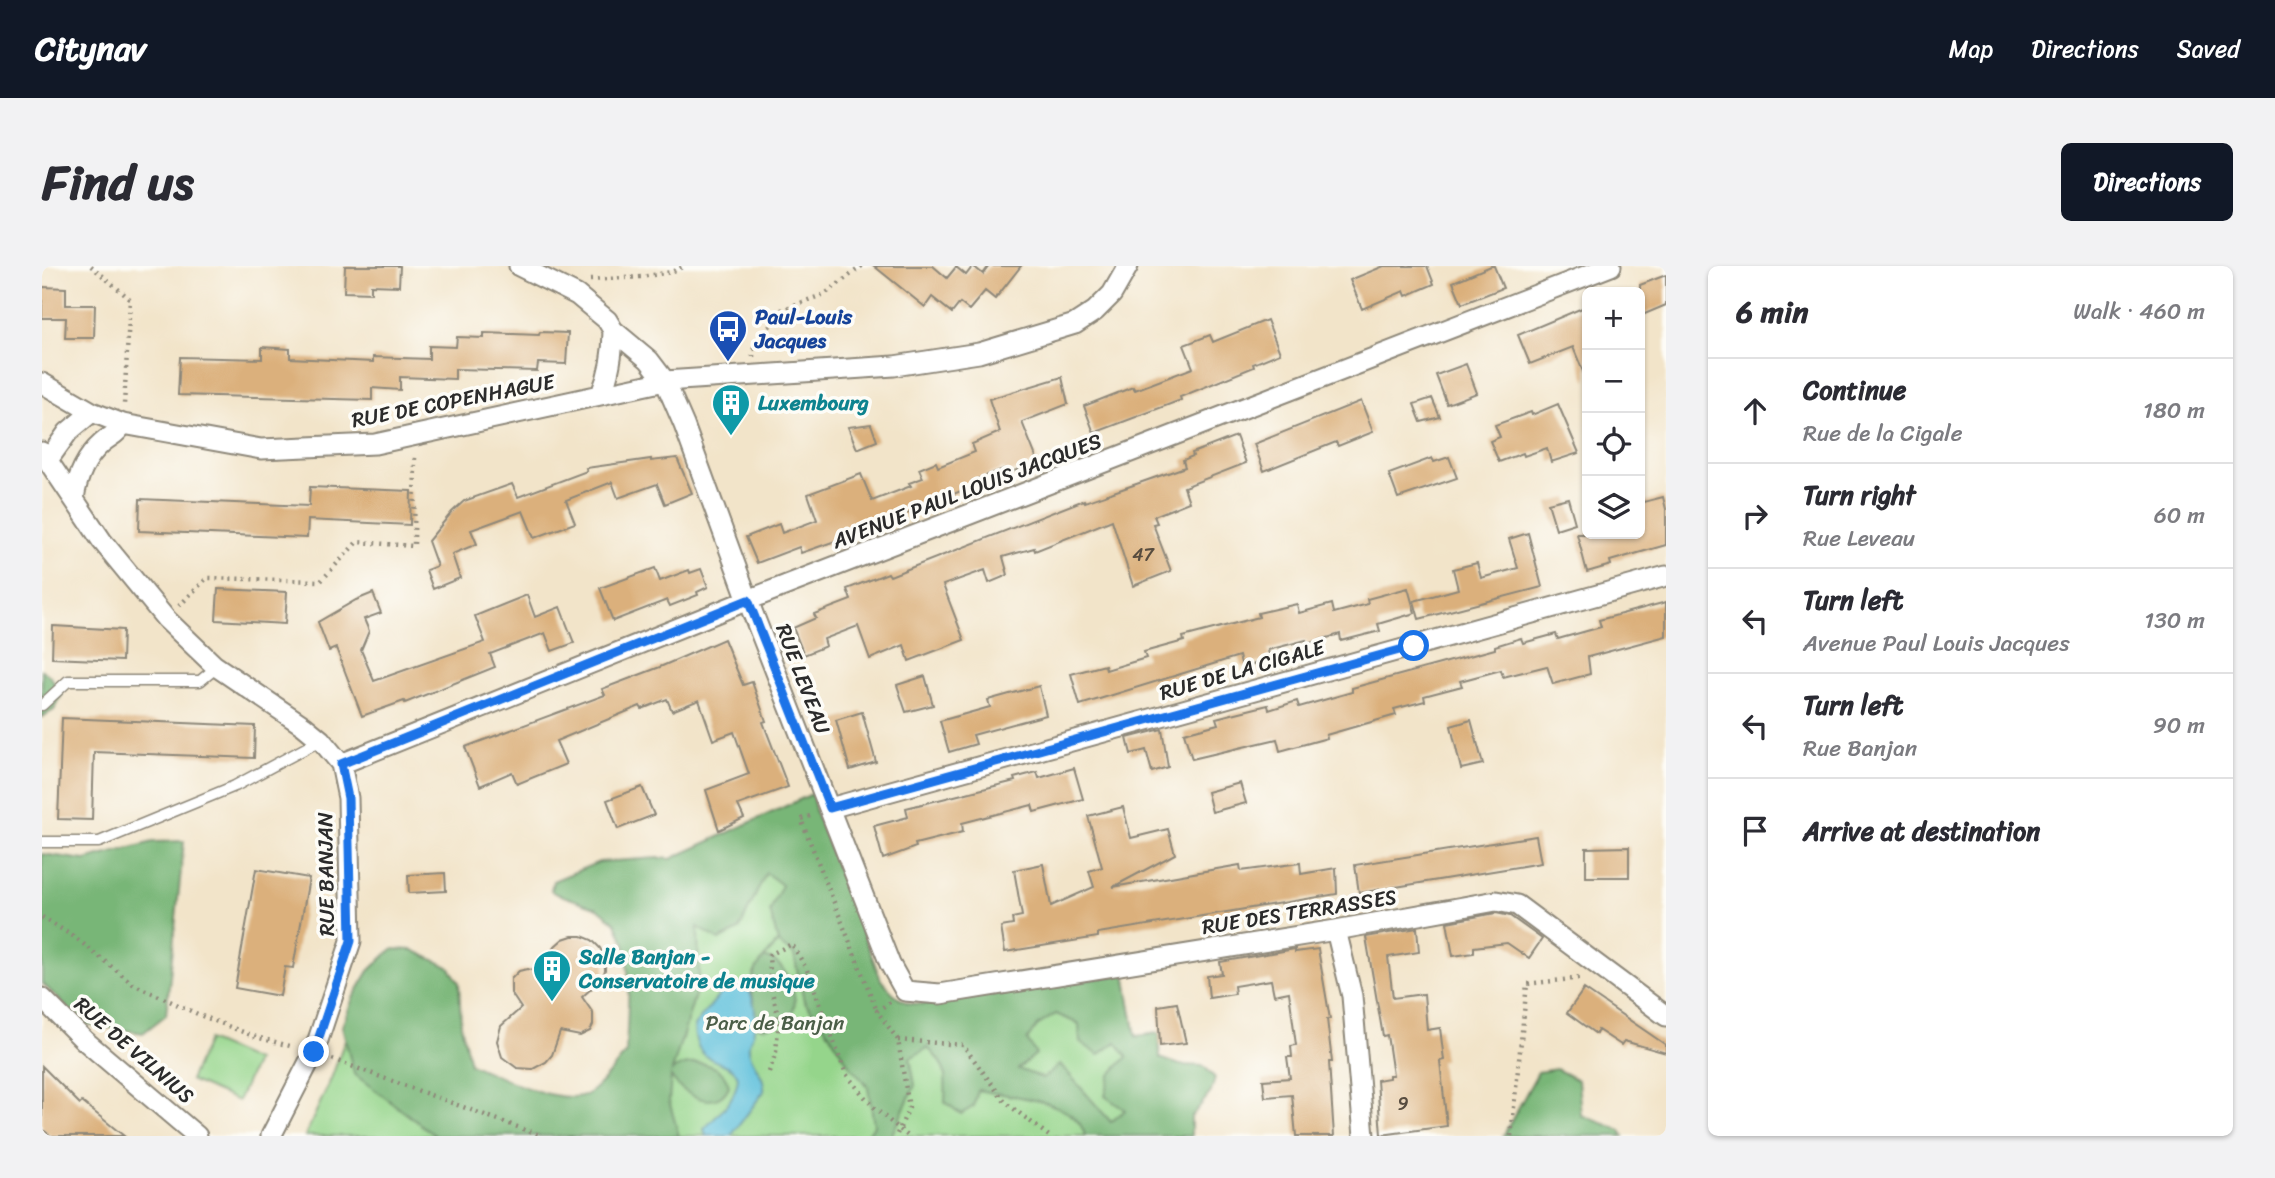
<!DOCTYPE html>
<meta charset="utf-8">
<style>
:root{--surface:#fff;--page:#f2f2f3;--text:#2b2b33;--muted:#7c7c81;--line:#e1e1e2;--accent:#111827}
body{margin:0;font-family:Sriracha,sans-serif;background:var(--page);color:var(--text)}
.controls{position:absolute;right:21px;top:21px;display:grid;overflow:hidden;border-radius:10px;box-shadow:0 2px 5px #0004}
.controls button{width:63px;height:63px;display:grid;place-items:center;padding:0;border:0;border-bottom:2px solid var(--line);background:var(--surface);color:var(--text);font:35px sans-serif}
.stop{position:absolute;width:21px;height:21px;margin:-16px;border:5px solid #1a73e8;border-radius:50%;background:#fff}
.stop.end{background:#1a73e8;border-color:#fff;box-shadow:0 2px 7px #0008}
.list{margin:0;padding:0;list-style:none}
h2{display:flex;justify-content:space-between;align-items:center;height:91px;margin:0;padding:0 28px;font-size:30px}
h2 small{font-size:23px;font-weight:400;color:var(--muted)}
.list li{display:grid;grid-template-columns:46px 1fr auto;gap:21px;align-items:center;box-sizing:border-box;height:105px;padding:0 28px;border-top:2px solid var(--line)}
.list b{display:block;font-size:26px;white-space:nowrap}
.list p{margin:0;font-size:23px;white-space:nowrap;color:var(--muted)}
.list em{font-size:23px;font-style:normal;color:var(--muted)}
.icon{flex:none;width:38px;height:38px;fill:none;stroke:currentColor;stroke-width:2;stroke-linecap:round;stroke-linejoin:round}
.map{position:relative;flex:none;width:1624px;height:870px;overflow:hidden;border-radius:10px}
header{display:flex;align-items:center;gap:42px;box-sizing:border-box;height:98px;padding:0 35px;background:var(--accent);color:#fff}
header strong{font-size:33px}
nav{display:flex;gap:38px;margin-inline-start:auto;font-size:24px}
.intro{display:flex;align-items:center;justify-content:space-between;box-sizing:border-box;height:168px;padding:0 42px}
h1{margin:0;font-size:49px}
.button{padding:18px 32px;border-radius:10px;background:var(--accent);color:#fff;font-size:24px;font-weight:700}
main{display:flex;gap:42px;padding:0 42px}
aside{flex:1;background:var(--surface);border-radius:10px;box-shadow:0 2px 5px #0004}
.map>svg:first-child{display:block}
</style>
<header>
<strong>Citynav</strong>
<nav><a>Map</a><a>Directions</a><a>Saved</a></nav>
</header>
<div class="intro"><h1>Find us</h1><a class="button">Directions</a></div>
<main>
<div class="map">
<svg width="1624" height="870" viewBox="0 0 1624 870">
<rect width="100%" height="100%" fill="#fdfcf7"/>
<filter id="ink" filterUnits="userSpaceOnUse"><feTurbulence type="fractalNoise" baseFrequency=".0143" numOctaves="2"/><feDisplacementMap in="SourceGraphic" scale="14" xChannelSelector="R" yChannelSelector="G"/><feConvolveMatrix kernelMatrix="1 2 1 2 8 2 1 2 1" color-interpolation-filters="sRGB"/></filter>
<filter id="wash" filterUnits="userSpaceOnUse"><feTurbulence type="fractalNoise" baseFrequency=".00686" numOctaves="4" result="noise"/><feDisplacementMap in="SourceGraphic" scale="28" xChannelSelector="R" yChannelSelector="G"/><feGaussianBlur stdDeviation="1.57" result="paint"/><feColorMatrix in="noise" values="0 0 0 0 0 0 0 0 0 0 0 0 0 0 0 0 0 1.4 0 .05"/><feComposite in="paint" operator="in"/></filter>
<g filter="url(#wash)">
<rect width="100%" height="100%" fill="#f2e4c9"/>
<path fill="#95d58b" stroke="#60805b" stroke-width="2" d="M 770,528 L 774,548 L 839,714 C 859,740 866,739 897,737 L 1083,708 L 1094,770 L 1117,767 L 1121,870 L 612,870 L 629,593 Z
M 305,768 L 529,870 L 263,870 L 289,813 Z
M 166,774 L 214,795 L 196,835 L 148,814 Z"/>
<path fill="#78b677" stroke="#527051" stroke-width="2" fill-rule="evenodd" d="M 0,404 L 8,410 L 20,428 L 12,444 L 0,451 Z
M 770,528 L 774,548 L 839,714 C 863,740 861,739 897,737 L 1083,708 L 1094,771 L 1117,767 L 1118,792 L 1138,799 L 1162,800 L 1173,812 L 1169,826 L 1149,851 L 1149,870 L 1043,870 C 1035,832 967,831 936,824 L 932,840 L 919,848 L 903,836 C 904,809 906,802 886,782 L 868,792 L 873,819 L 849,870 L 825,870 L 832,859 L 826,821 L 807,799 L 783,761 L 762,735 L 752,689 L 736,677 L 722,692 C 742,692 758,729 751,745 C 748,751 739,754 733,758 C 727,761 724,762 717,761 C 713,752 713,744 711,734 C 706,704 718,698 736,676 L 728,645 L 740,619 L 724,607 L 697,664 L 677,674 L 656,661 L 657,716 L 630,805 C 648,792 681,795 687,820 C 675,847 640,829 629,811 L 627,835 L 637,870 L 394,870 L 312,808 L 300,760 L 311,732 L 327,705 L 350,683 L 371,684 L 407,701 L 417,716 L 419,759 L 428,798 C 455,810 515,839 543,829 C 554,826 575,797 584,787 L 587,715 L 583,678 L 574,657 L 556,642 L 512,627 L 509,624 L 511,615 L 557,596 L 616,592 L 629,593 ZM 1014,748 L 1037,758 L 1038,776 L 1057,789 L 1074,776 L 1085,791 L 1068,809 L 1063,830 L 1083,844 L 1069,856 L 1018,798 L 1001,812 L 976,803 L 994,788 L 985,774 L 995,760 Z
M 142,575 L 124,749 L 101,767 L 42,758 L 0,717 L 0,588 L 43,594 L 111,576 Z
M 1514,803 L 1536,814 L 1539,849 L 1579,864 L 1582,870 L 1461,870 L 1496,806 Z"/>
<path fill="#5dc0db" stroke="#447683" stroke-width="2" d="M 693,720 L 704,721 C 714,731 715,754 711,768 C 709,774 708,772 707,778 C 705,796 724,807 722,825 L 689,870 L 664,870 L 662,863 C 677,847 693,836 696,812 C 690,789 653,806 652,760 L 678,728 Z"/>
<g id="blocks">
<path fill="#dbb07b" d="M 303,0 L 358,0 L 357,20 L 329,19 L 329,27 L 302,26 Z
M 832,0 L 891,0 L 905,12 L 914,1 L 924,9 L 931,0 L 941,8 L 947,0 L 979,0 L 953,33 L 943,25 L 927,44 L 918,37 L 910,47 L 890,31 L 883,41 Z
M 1342,0 L 1385,0 L 1392,18 L 1364,30 L 1362,25 L 1320,43 L 1308,14 Z
M 1449,0 L 1452,0 L 1461,22 L 1420,38 L 1411,16 Z
M 1624,9 L 1624,39 L 1598,50 L 1598,19 Z
M 0,21 L 24,22 L 24,39 L 53,39 L 52,72 L 23,72 L 24,52 L 0,52 Z
M 1545,40 L 1545,115 L 1531,81 L 1488,98 L 1476,69 Z
M 1225,54 L 1238,87 L 1211,98 L 1212,101 L 1138,131 L 1139,134 L 1052,167 L 1042,140 L 1091,121 L 1093,124 L 1151,102 L 1142,79 L 1168,69 L 1171,76 Z
M 498,66 L 526,67 L 524,98 L 496,97 L 495,105 L 413,103 L 413,113 L 358,111 L 358,124 L 330,122 L 330,134 L 136,129 L 138,91 L 220,93 L 220,81 L 248,83 L 248,92 L 331,96 L 331,91 L 387,93 L 387,80 L 414,81 L 415,71 L 442,72 L 442,67 L 497,69 Z
M 1424,98 L 1435,127 L 1405,138 L 1394,109 Z
M 1020,111 L 1026,138 L 980,156 L 996,196 L 964,208 L 962,203 L 930,215 L 931,220 L 825,264 L 759,287 L 757,281 L 715,297 L 704,271 L 737,258 L 740,267 L 775,254 L 766,228 L 819,208 L 830,235 L 869,220 L 867,217 L 881,212 L 877,203 L 894,196 L 896,201 L 933,186 L 930,178 L 958,166 L 947,133 Z
M 1390,132 L 1398,151 L 1379,156 L 1372,138 Z
M 1319,135 L 1331,166 L 1296,180 L 1294,176 L 1222,205 L 1212,178 Z
M 1516,138 L 1537,187 L 1509,196 L 1505,182 L 1482,190 L 1481,187 L 1457,196 L 1448,175 L 1458,171 L 1453,159 L 1489,146 L 1490,149 Z
M 829,158 L 835,175 L 815,183 L 806,161 Z
M 1194,170 L 1204,197 L 1142,221 L 1147,236 L 1112,250 L 1115,257 L 1111,258 L 1129,305 L 1091,320 L 1070,254 L 993,285 L 992,282 L 961,291 L 966,309 L 947,317 L 943,304 L 901,319 L 922,374 L 867,395 L 862,379 L 828,393 L 816,360 L 782,373 L 784,380 L 762,389 L 751,362 L 774,352 L 772,348 L 809,334 L 805,323 L 846,307 L 848,310 L 1042,234 L 1043,236 L 1143,201 L 1141,194 L 1151,190 L 1150,187 Z
M 1407,191 L 1415,212 L 1356,232 L 1347,208 L 1390,192 L 1392,196 Z
M 635,192 L 650,227 L 623,238 L 615,218 L 576,232 L 570,216 L 524,234 L 533,257 L 492,272 L 481,245 L 429,264 L 435,278 L 410,288 L 418,312 L 391,323 L 384,304 L 395,300 L 386,275 L 410,246 L 422,235 L 470,218 L 476,231 L 545,205 L 544,202 L 609,193 L 609,195 Z
M 268,221 L 369,225 L 368,259 L 266,254 L 265,272 L 97,265 L 98,233 L 267,240 Z
M 1621,231 L 1624,243 L 1624,279 L 1568,295 L 1569,299 L 1545,306 L 1535,268 L 1598,268 L 1598,237 Z
M 1526,232 L 1533,257 L 1514,263 L 1506,237 Z
M 1486,267 L 1500,321 L 1377,353 L 1372,335 L 1416,323 L 1411,303 L 1435,297 L 1439,312 L 1476,302 L 1467,273 Z
M 613,302 L 618,315 L 647,304 L 648,307 L 659,303 L 666,321 L 655,326 L 656,329 L 628,340 L 625,334 L 571,355 L 558,322 Z
M 1366,322 L 1373,347 L 1336,358 L 1338,365 L 1299,375 L 1298,368 L 1265,378 L 1264,374 L 1226,384 L 1228,394 L 1200,401 L 1197,390 L 1038,439 L 1029,408 L 1063,399 L 1064,404 L 1104,392 L 1102,386 L 1142,375 L 1141,371 L 1217,351 L 1216,347 L 1255,338 L 1257,347 L 1290,338 L 1292,347 L 1326,338 L 1325,333 Z
M 176,323 L 245,326 L 243,358 L 174,354 Z
M 331,327 L 339,347 L 322,353 L 327,365 L 319,384 L 332,415 L 443,376 L 433,350 L 485,329 L 493,351 L 518,341 L 532,377 L 510,385 L 503,367 L 448,388 L 453,401 L 363,437 L 362,435 L 320,450 L 294,382 L 287,385 L 276,356 L 314,334 Z
M 1624,336 L 1624,370 L 1546,391 L 1548,408 L 1511,418 L 1505,400 L 1461,411 L 1459,404 L 1418,415 L 1420,420 L 1382,430 L 1383,435 L 1352,443 L 1354,449 L 1284,469 L 1285,472 L 1267,477 L 1238,485 L 1235,473 L 1150,493 L 1142,467 L 1176,458 L 1174,452 L 1226,439 L 1227,444 L 1255,435 L 1257,441 L 1310,426 L 1310,422 L 1453,383 L 1453,380 L 1479,372 L 1481,377 L 1514,368 L 1516,373 L 1559,361 L 1557,354 Z
M 11,360 L 81,364 L 80,395 L 10,392 Z
M 682,373 L 701,419 L 710,416 L 724,455 L 721,456 L 746,521 L 696,539 L 702,552 L 677,564 L 664,524 L 707,508 L 692,466 L 671,474 L 657,434 L 630,445 L 625,433 L 600,443 L 598,440 L 514,475 L 524,498 L 475,518 L 470,506 L 438,520 L 423,481 L 563,429 L 560,423 L 618,401 Z
M 883,410 L 891,439 L 864,446 L 855,419 Z
M 997,420 L 1004,449 L 931,469 L 934,478 L 907,486 L 898,455 L 948,441 L 946,434 Z
M 820,446 L 834,496 L 808,504 L 794,454 Z
M 20,452 L 213,460 L 212,492 L 52,486 L 50,554 L 16,553 Z
M 1429,454 L 1441,498 L 1419,503 L 1409,460 Z
M 1120,463 L 1126,501 L 1110,506 L 1104,484 L 1089,488 L 1085,472 Z
M 1032,502 L 1041,533 L 992,546 L 990,539 L 920,557 L 921,566 L 873,578 L 874,581 L 841,593 L 832,560 L 866,551 L 864,542 L 973,515 L 972,512 L 995,506 L 997,512 Z
M 1198,517 L 1204,537 L 1170,546 L 1165,526 Z
M 600,521 L 612,549 L 576,563 L 565,534 Z
M 1081,541 L 1089,572 L 1126,563 L 1133,588 L 1071,621 L 1198,599 L 1199,605 L 1258,597 L 1259,608 L 1294,602 L 1295,628 L 1056,667 L 1056,671 L 963,686 L 959,661 L 971,659 L 970,652 L 980,650 L 972,604 L 1001,598 L 1009,640 L 1052,621 L 1047,605 L 1060,601 L 1046,550 Z
M 1494,570 L 1499,597 L 1317,627 L 1313,599 Z
M 1587,581 L 1587,611 L 1544,611 L 1544,582 Z
M 214,603 L 267,612 L 251,702 L 243,701 L 238,730 L 193,722 Z
M 403,607 L 404,625 L 367,627 L 366,609 Z
M 1454,647 L 1468,650 L 1500,673 L 1487,692 L 1465,677 L 1432,681 L 1432,687 L 1411,690 L 1405,656 Z
M 1375,662 L 1377,686 L 1346,691 L 1351,732 L 1382,728 L 1385,764 L 1398,762 L 1402,794 L 1398,795 L 1405,860 L 1339,869 L 1335,814 L 1347,812 L 1347,809 L 1351,809 L 1345,769 L 1341,770 L 1324,671 Z
M 530,670 L 540,670 L 550,674 L 558,682 L 563,692 L 563,704 L 560,713 L 540,731 L 551,747 L 551,759 L 548,765 L 538,770 L 518,766 L 510,789 L 504,796 L 491,803 L 475,802 L 460,791 L 455,775 L 459,760 L 479,742 L 469,727 L 469,713 L 477,705 L 485,703 L 505,707 L 507,690 L 512,681 L 521,673 Z
M 1253,683 L 1253,686 L 1276,683 L 1288,753 L 1285,753 L 1290,796 L 1287,796 L 1292,870 L 1254,870 L 1250,829 L 1223,831 L 1221,814 L 1248,812 L 1245,791 L 1250,791 L 1249,780 L 1254,779 L 1247,726 L 1232,729 L 1229,714 L 1192,720 L 1193,728 L 1167,732 L 1165,710 L 1180,708 L 1178,696 Z
M 1542,723 L 1624,779 L 1624,787 L 1582,775 L 1579,779 L 1556,764 L 1554,768 L 1525,747 Z
M 1135,737 L 1144,777 L 1118,780 L 1116,740 Z
M 0,800 L 38,838 L 40,836 L 82,870 L 9,870 L 0,863 Z"/>
</g>
</g>
<g filter="url(#ink)">
<use href="#blocks" fill-opacity="0" stroke="#8e887a" stroke-width="2"/>
<g fill="none" stroke-linecap="round" stroke-linejoin="round">
<defs>
<path id="service" d="M 0,439 L 26,415 L 158,415 L 175,401
M 0,576 L 57,576 L 193,520 L 279,474"/>
<path id="minor" d="M 477,0 L 535,29 L 565,54 L 571,64 L 607,94 L 623,115 L 642,159 L 710,345 L 848,698 L 863,725 L 898,728 L 1294,664 L 1454,635 L 1475,639 L 1624,750
M 0,117 L 50,146 L 81,158 L 219,183 L 333,178 L 623,115 L 852,100 L 937,87 L 1033,58 L 1053,45 L 1070,28 L 1086,0
M 559,128 C 568,107 571,87 571,64
M 0,186 L 60,275 L 124,353 L 172,399 L 262,460 L 279,474 L 299,498 L 306,532 L 309,675 L 272,786 L 229,870
M 6,194 L 26,166 L 50,146
M 32,233 C 35,211 43,192 60,177 C 70,168 74,170 81,158
M 299,498 L 706,334 L 1569,0
M 788,542 L 1624,310
M 1294,664 L 1310,730 L 1322,870
M 0,732 L 42,774 L 155,870"/>
</defs>
<use href="#service" stroke="#8e887a" stroke-width="13"/>
<use href="#minor" stroke="#8e887a" stroke-width="23"/>
<path stroke="#8e887a" stroke-width="4.5" stroke-dasharray="2 5" stroke-linecap="butt" d="M 49,0 L 88,33 L 82,139
M 548,14 L 599,11 L 629,6 L 643,0
M 711,91 L 711,84 L 739,44 L 783,28 L 820,0
M 137,340 L 165,312 L 279,315 L 315,276 L 372,280 L 373,188
M 768,550 L 759,553 L 835,745
M 0,651 L 34,672 L 91,718 L 160,750 L 214,771 L 252,781
M 848,736 L 835,745 L 856,774 L 867,842 L 854,870
M 856,774 L 921,779 L 963,836 L 1007,870
M 290,793 L 500,870
M 727,806 L 734,786 L 737,753 L 729,722 L 727,689 L 750,678 L 765,704 L 804,808 L 831,841 L 866,870
M 1469,870 L 1485,718 L 1538,712"/>
<use href="#service" stroke="#fff" stroke-width="10"/>
<use href="#minor" stroke="#fff" stroke-width="19"/>
</g>
</g>
<g fill="none" stroke-linecap="round" stroke-linejoin="round" filter="url(#ink)">
<path stroke="#1a73e8" stroke-width="9" d="M 272,786 L 309,675 L 306,532 L 299,498 L 706,334 L 788,542 L 1372,380"/>
</g>
<defs>
<symbol id="bus-pin" viewBox="-11 -11 22 30"><path d="M0 17L-7.5 6A9.5 9.5 0 1 1 7.5 6Z" fill="#1a4fb4" stroke="#fdfcf7"/><path d="M-5-6H5V4H4V6H2V4H-2V6H-4V4H-5ZM-3.5-4V0h7V-4ZM-3.5 1.2v1.5H-2V1.2ZM2 1.2v1.5H3.5V1.2Z" fill="#fff"/></symbol>
<symbol id="building-pin" viewBox="-11 -11 22 30"><path d="M0 17L-7.5 6A9.5 9.5 0 1 1 7.5 6Z" fill="#0f9aa8" stroke="#fdfcf7"/><path d="M-4-6H4V6H1V3H-1V6H-4ZM-2.5-4.3h1.7v1.8h-1.7ZM.8-4.3h1.7v1.8H.8ZM-2.5-1h1.7V.8h-1.7ZM.8-1h1.7V.8H.8Z" fill="#fff"/></symbol>
</defs>
<g fill-rule="evenodd">
<use href="#bus-pin" x="664" y="41" width="44" height="60"/>
<use href="#building-pin" x="667" y="115" width="44" height="60"/>
<use href="#building-pin" x="488" y="681" width="44" height="60"/>
</g>
<g text-anchor="middle" stroke-width="7" stroke-linejoin="round" paint-order="stroke">
<g font-size="18" fill="#574c3f">
<text x="1101" y="295">47</text>
<text x="1361" y="844">9</text>
</g>
<g font-size="21" font-weight="bold" fill="#164399" stroke="#fdfcf7" text-anchor="start">
<text x="713" y="58">Paul-Louis<tspan x="713" dy="24">Jacques</tspan></text>
</g>
<g font-size="21" fill="#2b2b2b" stroke="#fdfcf7">
<text transform="translate(411 135) rotate(-11)" y="7">RUE DE COPENHAGUE</text>
<text transform="translate(925 225) rotate(-21)" y="7">AVENUE PAUL LOUIS JACQUES</text>
<text transform="translate(1200 404) rotate(-16)" y="7">RUE DE LA CIGALE</text>
<text transform="translate(761 413) rotate(69)" y="7">RUE LEVEAU</text>
<text transform="translate(284 608) rotate(-91)" y="7">RUE BANJAN</text>
<text transform="translate(1257 646) rotate(-9)" y="7">RUE DES TERRASSES</text>
<text transform="translate(92 784) rotate(41)" y="7">RUE DE VILNIUS</text>
</g>
<g font-size="21" font-weight="bold" fill="#0d838f" stroke="#fdfcf7" text-anchor="start">
<text x="716" y="144">Luxembourg</text>
<text x="537" y="698">Salle Banjan -<tspan x="537" dy="24">Conservatoire de musique</tspan></text>
</g>
<g font-size="21" fill="#4b5e48" stroke="#fdfcf7">
<text x="733" y="764">Parc de Banjan</text>
</g>
</g>
</svg>
<div class="controls">
<button>+</button>
<button>−</button>
<button><svg class="icon" aria-label="locate" viewBox="0 0 24 24"><circle cx="12" cy="12" r="6"/><path d="M12 2v4M12 18v4M2 12h4M18 12h4"/></svg></button>
<button><svg class="icon" aria-label="layers" viewBox="0 0 24 24"><path d="M12 4l9 5-9 5-9-5zM3 14l9 5 9-5"/></svg></button>
</div>
<div class="stop" style="left:1372px;top:380px"></div>
<div class="stop end" style="left:272px;top:786px"></div>
</div>
<aside>
<h2>6 min<small>Walk · 460 m</small></h2>
<ul class="list">
<li><svg class="icon" aria-label="ahead" viewBox="0 0 24 24"><path d="M12 20V5M6 11l6-6 6 6"/></svg><div><b>Continue</b><p>Rue de la Cigale</p></div><em>180 m</em></li>
<li><svg class="icon" aria-label="right" viewBox="0 0 24 24"><path d="M7 20v-9h11M14 6l5 5-5 5"/></svg><div><b>Turn right</b><p>Rue Leveau</p></div><em>60 m</em></li>
<li><svg class="icon" aria-label="left" viewBox="0 0 24 24"><path d="M17 20v-9H6M10 6l-5 5 5 5"/></svg><div><b>Turn left</b><p>Avenue Paul Louis Jacques</p></div><em>130 m</em></li>
<li><svg class="icon" aria-label="left" viewBox="0 0 24 24"><path d="M17 20v-9H6M10 6l-5 5 5 5"/></svg><div><b>Turn left</b><p>Rue Banjan</p></div><em>90 m</em></li>
<li><svg class="icon" aria-label="arrive" viewBox="0 0 24 24"><path d="M6 21V4h12l-3 4 3 4H6"/></svg><div><b>Arrive at destination</b></div></li>
</ul>
</aside>
</main>
